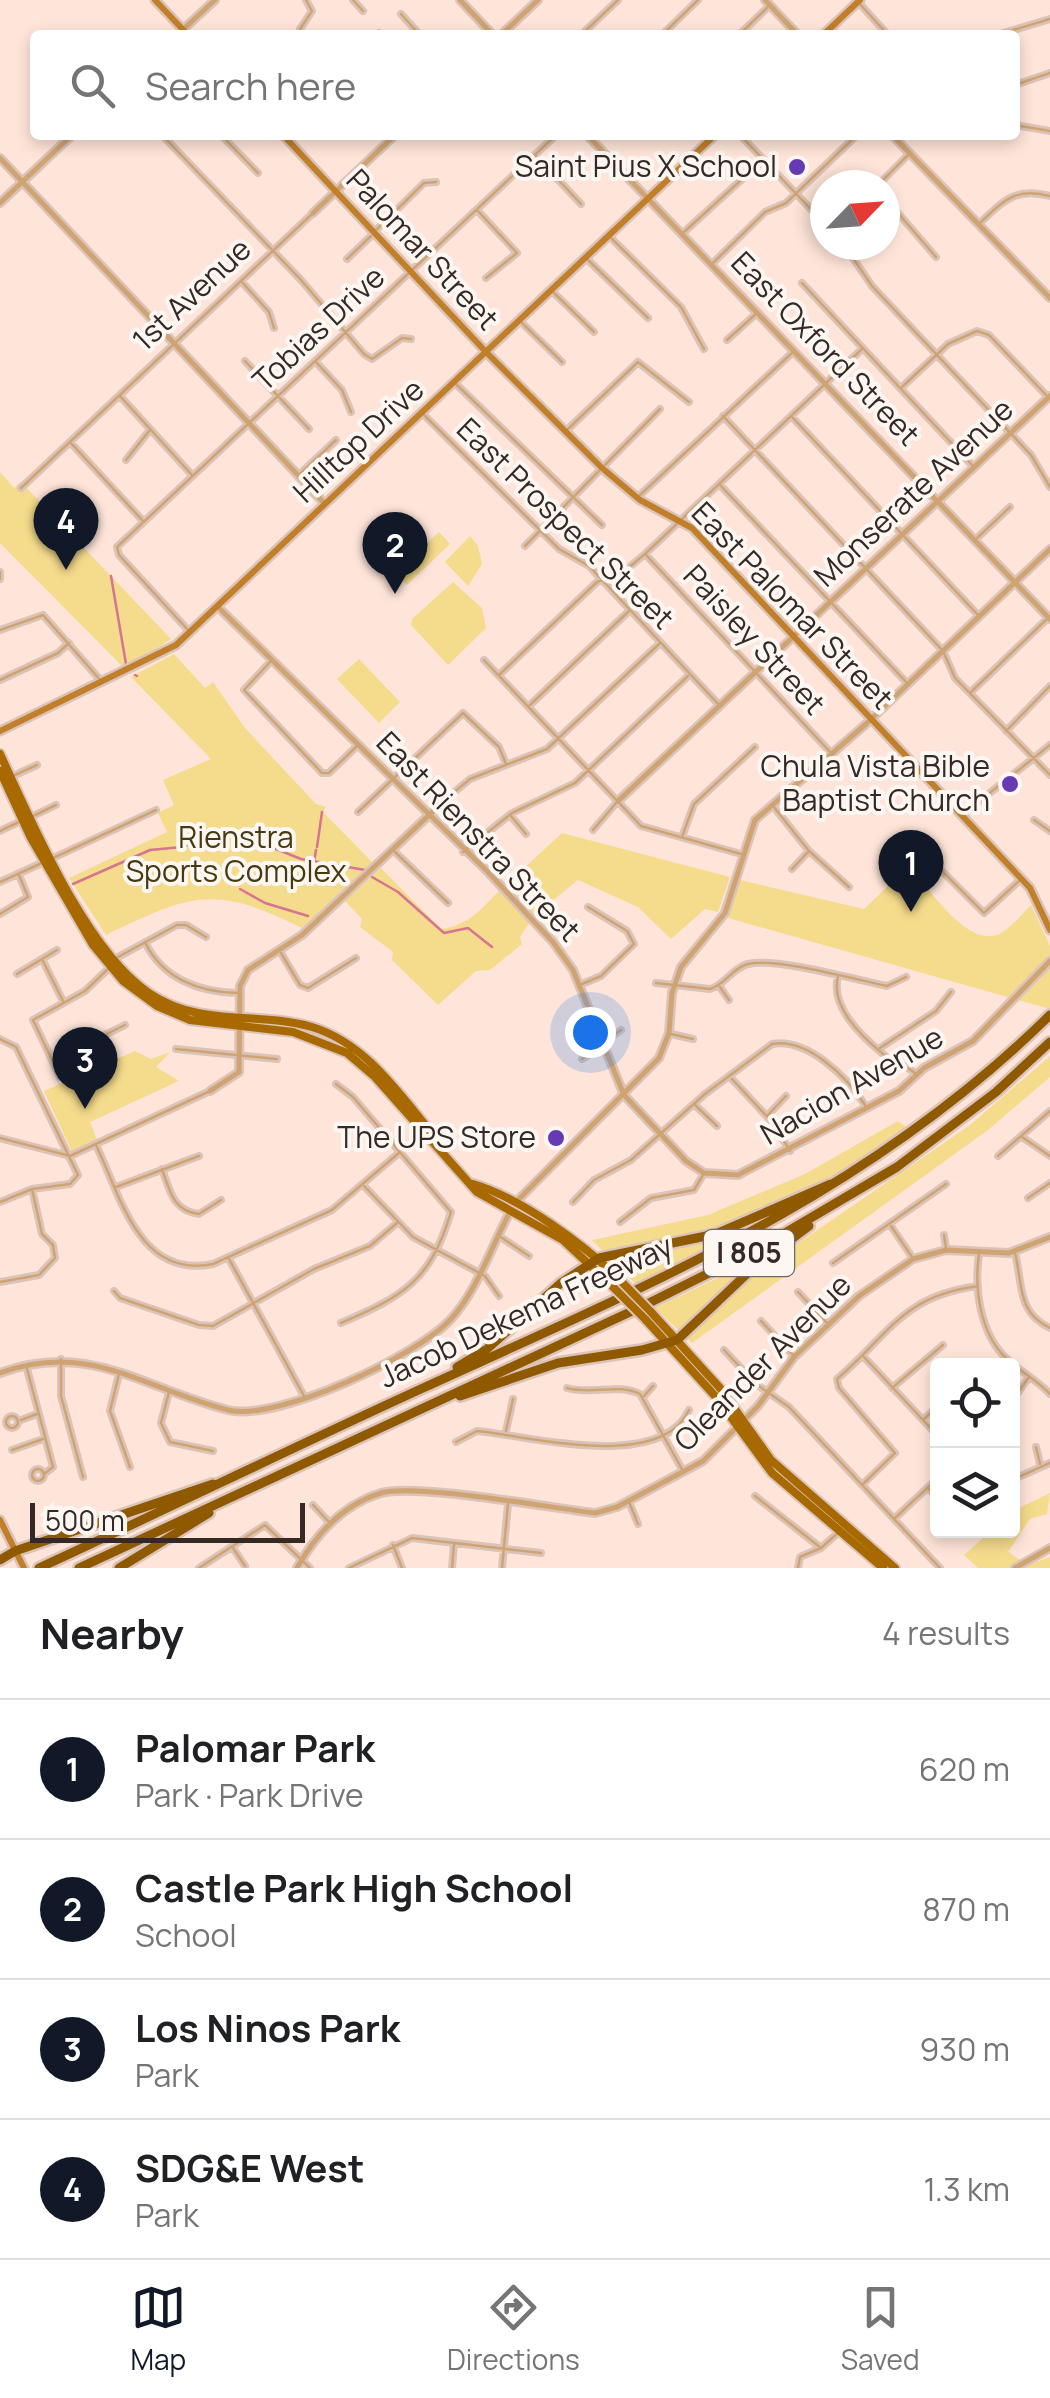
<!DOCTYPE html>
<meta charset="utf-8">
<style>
:root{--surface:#fff;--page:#f6f6f6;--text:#202124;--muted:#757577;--line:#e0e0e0;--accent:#111827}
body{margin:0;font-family:Manrope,sans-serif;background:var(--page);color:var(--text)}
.controls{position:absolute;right:30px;bottom:30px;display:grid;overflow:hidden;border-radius:10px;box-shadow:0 5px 15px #0003}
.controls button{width:90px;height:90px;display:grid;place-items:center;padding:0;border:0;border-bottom:2px solid var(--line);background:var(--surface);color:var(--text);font:50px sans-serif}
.compass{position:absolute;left:810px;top:170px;width:90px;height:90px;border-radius:50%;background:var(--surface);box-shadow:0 5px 15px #0003;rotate:65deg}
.scale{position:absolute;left:30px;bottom:25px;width:275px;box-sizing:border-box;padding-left:10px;border:5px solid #352924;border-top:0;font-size:28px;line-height:35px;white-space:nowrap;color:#352924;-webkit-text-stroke:8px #fdf7f4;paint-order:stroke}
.you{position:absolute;left:590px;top:1032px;width:35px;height:35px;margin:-25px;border:8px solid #fff;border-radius:50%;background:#1a73e8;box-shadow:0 0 0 15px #1a73e833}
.badge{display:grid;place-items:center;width:65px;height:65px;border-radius:50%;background:var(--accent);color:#fff;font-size:32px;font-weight:700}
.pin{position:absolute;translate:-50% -82px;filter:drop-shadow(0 2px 5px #0008)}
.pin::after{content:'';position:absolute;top:52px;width:35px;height:30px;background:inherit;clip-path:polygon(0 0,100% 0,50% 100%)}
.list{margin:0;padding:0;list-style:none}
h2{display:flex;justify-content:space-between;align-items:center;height:130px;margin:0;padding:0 40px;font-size:42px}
h2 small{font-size:32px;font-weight:400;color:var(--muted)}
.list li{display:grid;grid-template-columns:65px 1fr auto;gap:30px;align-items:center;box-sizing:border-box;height:140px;padding:0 40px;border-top:2px solid var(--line)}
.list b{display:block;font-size:38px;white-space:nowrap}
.list p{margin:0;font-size:32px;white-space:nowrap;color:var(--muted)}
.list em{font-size:32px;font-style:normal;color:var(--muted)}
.icon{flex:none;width:55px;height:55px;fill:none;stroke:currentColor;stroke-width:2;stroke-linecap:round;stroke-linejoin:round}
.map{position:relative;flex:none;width:1050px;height:1568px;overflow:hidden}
.search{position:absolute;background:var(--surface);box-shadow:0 5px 15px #0003;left:30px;right:30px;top:30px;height:110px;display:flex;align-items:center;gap:25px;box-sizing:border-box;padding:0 35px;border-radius:10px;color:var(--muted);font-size:38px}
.sheet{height:690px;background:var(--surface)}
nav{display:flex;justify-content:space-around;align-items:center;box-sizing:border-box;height:140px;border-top:2px solid var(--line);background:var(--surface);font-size:28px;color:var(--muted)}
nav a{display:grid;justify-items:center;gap:5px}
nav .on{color:var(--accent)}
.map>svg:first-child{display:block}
</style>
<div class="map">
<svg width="1050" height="1568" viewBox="0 0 1050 1568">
<rect width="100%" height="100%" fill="#ffe5d9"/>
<path fill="#f5db8c" d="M 0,472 L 14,488 L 21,482 L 171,639 L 125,669 L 0,543 Z
M 439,532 L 450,544 L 407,585 L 395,573 Z
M 470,536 L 478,546 L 482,564 L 468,586 L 445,562 Z
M 453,582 L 482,608 L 486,628 L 448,665 L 411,625 L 412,619 Z
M 174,654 L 205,688 L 213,682 L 245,728 L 316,804 L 326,807 L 323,812 L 372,862 L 302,928 C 213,884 192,894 106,935 L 69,878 L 167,832 L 158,813 L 174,805 L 163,780 L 211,759 L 131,677 Z
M 359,659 L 400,702 L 379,723 L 337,679 Z
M 562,833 L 730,877 L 718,912 L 705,909 L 671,939 L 638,907 L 578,880 L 535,915 L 507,884 Z
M 909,866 C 929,888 969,951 1001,933 C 1012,927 1022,914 1031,905 L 1050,946 L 1050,1009 L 728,918 L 740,880 L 864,909 Z
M 381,868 L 441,929 C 469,926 483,907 499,891 L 529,923 L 520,937 L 522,944 L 490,970 L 476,971 L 438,1005 L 392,960 L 393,952 L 360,927 L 362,919 L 345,901 Z
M 135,1051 L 151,1059 L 170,1052 L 156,1067 L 179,1081 L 90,1122 L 97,1140 L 72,1152 L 44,1091 Z
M 1050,1056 L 1050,1077 L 988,1130 L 692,1343 L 655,1308 L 757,1259 L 765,1266 L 970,1125 Z
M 898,1121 L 908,1128 L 758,1224 L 635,1283 L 592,1240 L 708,1215 L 805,1174 Z
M 1050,1493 L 1047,1514 L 1030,1519 L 1008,1552 L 1028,1565 L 1050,1557 L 1050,1568 L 978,1568 L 964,1555 L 991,1531 L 1012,1530 L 1013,1511 Z"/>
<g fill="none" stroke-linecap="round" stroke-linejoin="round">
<path stroke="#d67491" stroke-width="2.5" d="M 111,576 L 126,664
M 135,675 L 137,676
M 317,847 L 322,812
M 314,862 L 316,850
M 372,877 L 398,892 L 444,933 L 468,928 L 492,947
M 73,884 L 150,850 L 182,847 L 224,833 L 241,835 L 301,859 L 365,870
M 240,889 L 265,903 L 308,916"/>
<defs>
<path id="minor" d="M 353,0 L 363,11
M 859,3 L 888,35
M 401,14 L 420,35
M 379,33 L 381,35
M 303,35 L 300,29 L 312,11 L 306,0
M 581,35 L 618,0
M 662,35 L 698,0
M 739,35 L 769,6
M 997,35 L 1050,19
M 1015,85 L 1050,73
M 1015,125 L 1050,131
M 162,135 L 301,280 L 364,354 L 372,359 L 402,338 L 411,339
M 221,135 L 258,173
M 740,135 L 825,224
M 535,155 L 581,204
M 878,185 L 909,154
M 885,198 L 936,257
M 477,210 L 517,253 L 486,278
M 980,223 C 1004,200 1016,187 1050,196
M 376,230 L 424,183 L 436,182
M 683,233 L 762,161
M 609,236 L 681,307 L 704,349
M 844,245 L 872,286 L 1031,455 L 1050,487
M 347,259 L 371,236
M 587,259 L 648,318
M 713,263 L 765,212 L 786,203 L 857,135
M 241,281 L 269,312 L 274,328
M 802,283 L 972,465
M 552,291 L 594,332
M 520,321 L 562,362
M 727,340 L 758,312
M 245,361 L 309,429
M 315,361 L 342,390 L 351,412
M 455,383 L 602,525
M 902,387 L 948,344 L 977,331 L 989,335 L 1047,396
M 120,396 L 192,475
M 423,414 L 559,549 L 589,566 L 720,706
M 723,416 L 943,651 L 955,678 L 1050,775
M 792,417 L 978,615
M 567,430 L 638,362 L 689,402
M 70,442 L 143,521
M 126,460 L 149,431
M 605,465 L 660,409
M 300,474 L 336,440
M 720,485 L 907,683
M 21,488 L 312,214
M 639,496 L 794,351
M 975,540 L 1010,507
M 525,546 L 599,471
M 646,555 L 832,754
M 0,572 L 0,579
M 0,630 L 43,615 L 102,682
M 188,630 L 119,555 L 117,547 L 556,135
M 484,660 L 641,826 L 741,854
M 271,661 L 244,690 L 322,773 L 329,773 L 358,745
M 499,675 L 597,582 L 627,569 L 645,554 L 863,348
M 0,680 L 58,653 L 69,643
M 971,692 L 1048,618
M 530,705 L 629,611
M 1006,731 L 1050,686
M 15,775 L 37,765
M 446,799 L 470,779 L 547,749 L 659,644
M 773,806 L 809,851 L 849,887
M 358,812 L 463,713 L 499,747 L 506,764
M 962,815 L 1050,745
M 33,816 L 56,805
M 511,816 L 526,834
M 1034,820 L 1050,831
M 593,830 L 617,802
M 0,831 L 21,821
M 682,837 L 694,804 L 755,747
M 394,851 L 448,903
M 463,852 L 512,813 L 575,783 L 688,676
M 51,859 L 156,810
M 792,869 L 808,852
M 0,882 L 44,862
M 924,885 L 941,870 L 984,913 L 1020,880
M 0,914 L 28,897 L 19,875
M 145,942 C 162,978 198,992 237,993
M 281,953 L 300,985 L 308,988 L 356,958
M 118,957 L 177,925 L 186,925 L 206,937
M 43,961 L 63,1001
M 17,974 L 57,950
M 838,976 C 830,1006 860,1035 883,1054 C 894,1063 906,1064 917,1075
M 656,983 L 710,989 C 725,985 732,968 748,964 C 775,957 857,980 887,986 L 906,977
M 582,984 L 601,976 L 634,944 L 627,931 L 588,907
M 720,987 L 729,1000
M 671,1034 L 693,1039
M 0,1039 L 16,1047 L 78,1175 L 70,1184 L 32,1189 L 0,1202
M 602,1043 L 621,1030
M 880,1048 L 936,1011 L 951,992
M 176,1049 L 277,1059
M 582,1059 L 601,1047
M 54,1060 L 125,1025
M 60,1077 L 33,1020 L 85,991 L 110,967
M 732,1079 L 773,1123 L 790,1151
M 336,1084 L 353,1097 L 451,1212 C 430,1282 403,1296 341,1323
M 695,1105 L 717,1126
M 768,1115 L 786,1096
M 1022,1137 L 1050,1156
M 0,1138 L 70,1156 L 210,1091
M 96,1145 C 121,1197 139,1279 213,1264 L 332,1210 L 400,1152
M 998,1156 L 1050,1111
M 162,1169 C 170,1191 173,1211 199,1214 L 221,1200
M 364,1186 L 413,1237 L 485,1276 L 499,1296
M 116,1187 L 199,1156
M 1028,1198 L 1050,1183
M 573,1202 L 594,1180 L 631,1160 L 705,1094 L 772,1044 C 808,1038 847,1077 865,1105
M 620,1222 L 651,1198 L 694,1190 L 703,1175
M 891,1226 L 912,1257
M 944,1235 L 946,1248
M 499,1236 L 529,1256
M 1015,1253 C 1023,1286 1017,1312 1050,1328
M 979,1254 C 974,1289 980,1334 1007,1359 C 1021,1372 1037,1380 1050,1394
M 229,1259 L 304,1396
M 833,1263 L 946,1184
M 0,1282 L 39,1275 L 55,1258 L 53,1245 L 42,1234 L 32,1189
M 114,1291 L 120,1298 L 199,1325 L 213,1326 L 314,1269 L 370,1246 L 397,1223
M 798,1292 L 828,1324
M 761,1321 L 794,1356
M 724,1350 L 756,1384 L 789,1407 L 940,1568
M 863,1356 L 938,1436
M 61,1359 L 61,1396 L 83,1477
M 26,1365 L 53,1467 L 44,1474
M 119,1374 L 110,1411 L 130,1467
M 567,1388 C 591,1395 618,1383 640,1394 L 683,1471
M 892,1388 L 943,1345
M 169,1392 L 161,1423 L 170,1442 L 213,1451
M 644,1396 L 653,1386
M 1012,1401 L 1029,1377
M6 1422a6 6 0 1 1 12 0a6 6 0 1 1-12 0Z
M 924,1419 L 938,1406
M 21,1420 L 37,1414
M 506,1431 L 513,1399
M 456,1442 L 477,1431 C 530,1436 661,1472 689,1410
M 1036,1447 L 1040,1464
M 12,1450 L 43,1439
M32 1475a6 6 0 1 1 12 0a6 6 0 1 1-12 0Z
M 1012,1480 L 1050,1463
M 862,1485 L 895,1453 L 839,1388 L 837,1379 C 890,1334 902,1296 978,1286
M 928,1488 L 938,1498
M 755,1496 L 821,1548
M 629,1502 L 638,1524
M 313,1505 L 329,1522
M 895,1518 L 938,1478
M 393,1545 L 402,1568
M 233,1548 L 245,1566
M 199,1568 L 265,1525 L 310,1568
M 349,1568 L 412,1538 L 541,1553
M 452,1568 L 454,1544
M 502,1568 L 508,1504
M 798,1568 L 800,1557 L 821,1548 L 839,1532"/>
<path id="tertiary" d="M 460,0 L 493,35
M 765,0 L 798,35
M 177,35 L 215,0
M 501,35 L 538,0
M 587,135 L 1050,619
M 892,135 L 1050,298
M 0,158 L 325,504
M 0,203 L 72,135
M 313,213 L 395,135
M 217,606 L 488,872 L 553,942 L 573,970 L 624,1095 L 686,1161 L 704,1173 L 738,1175 L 899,1091 L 924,1068 L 973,1041 L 1050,961
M 618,801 L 1050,396
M 210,1091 L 239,1072 L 240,986 L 248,970 L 302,935 L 445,800
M 516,1202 L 659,1058 L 669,1033 L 672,993 L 681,967 L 725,913 L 755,820 L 866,724 L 1050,549
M 0,1373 C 89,1340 144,1389 228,1410 C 277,1422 417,1356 451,1319 C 477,1291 492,1245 510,1212
M 297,1568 C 316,1534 342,1505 381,1493 C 415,1483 551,1508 595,1513 L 617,1507 L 703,1461 L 758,1406 L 794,1357 L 859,1296 L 913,1259 L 946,1250 L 1009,1253 L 1050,1237
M 1015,1568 L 1050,1548"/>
<path id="secondary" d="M 155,0 L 188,35
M 823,35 L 860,0
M 283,135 L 486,352 L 602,468 L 640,500 L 692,528 L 1030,888 L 1050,930
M 0,731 L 176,645 L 715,135
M 0,1520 L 24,1568"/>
<path id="primary" d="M 0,754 C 32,823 86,951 149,993 C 201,1028 256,1011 312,1027 C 365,1043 398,1092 431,1132 L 433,1141
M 0,771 L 31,838 L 93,945 L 123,981 L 157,1006 L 190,1020 L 293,1032 L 347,1053 L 375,1077 L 477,1192 L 563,1240 L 611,1285
M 473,1184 C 521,1198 585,1245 620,1280
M 651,1312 L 720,1388 L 771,1460 L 895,1568
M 645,1319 L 716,1397 L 772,1473 L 883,1568"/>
<path id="motorway" d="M 457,1367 L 487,1349 L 561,1283 L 599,1258 L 716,1234 L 831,1184
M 460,1396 L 558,1363 L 642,1350 L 677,1340 L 752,1269 L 809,1226
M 0,1560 L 15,1551 L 213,1484
M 39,1568 C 167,1509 294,1447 423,1388 C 651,1284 869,1194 1050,1015
M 79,1568 L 643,1306 L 763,1246 L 897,1167 L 996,1092 L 1050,1042
M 119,1568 L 209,1513"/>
</defs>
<use href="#minor" stroke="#dbc3b8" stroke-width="8"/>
<use href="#tertiary" stroke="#dbc3b8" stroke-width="10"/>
<use href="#secondary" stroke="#dbc3b8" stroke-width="11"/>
<use href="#primary" stroke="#dbc3b8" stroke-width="12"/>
<use href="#motorway" stroke="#dbc3b8" stroke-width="14"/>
<use href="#minor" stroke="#d0a472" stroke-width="2.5"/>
<use href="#tertiary" stroke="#d0a472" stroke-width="5"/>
<use href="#secondary" stroke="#c07f28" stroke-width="6"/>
<use href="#primary" stroke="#a86900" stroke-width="8"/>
<use href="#motorway" stroke="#8f5900" stroke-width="9"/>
<defs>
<path id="primary-bridge" d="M 620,1280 L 651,1312
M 611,1285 L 645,1319"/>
</defs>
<use href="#primary-bridge" stroke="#dbc3b8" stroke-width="12" stroke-linecap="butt"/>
<use href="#primary-bridge" stroke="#a86900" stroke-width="8"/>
</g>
<g fill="#663ab2" stroke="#fdf7f4" stroke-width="4">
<circle cx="797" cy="167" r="10"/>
<circle cx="1010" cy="784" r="10"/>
<circle cx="556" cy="1138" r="10"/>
</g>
<g text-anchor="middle" stroke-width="8" stroke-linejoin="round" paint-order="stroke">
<rect fill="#fdf7f4" stroke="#716762" stroke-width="2.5" x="704" y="1230" width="90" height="46" rx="8"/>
<g font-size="28" font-weight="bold" fill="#352924">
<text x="749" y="1263">I 805</text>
</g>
<g font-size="30" fill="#352924" stroke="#fdf7f4" text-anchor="end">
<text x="777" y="177">Saint Pius X School</text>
<text x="990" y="777">Chula Vista Bible<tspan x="990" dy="34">Baptist Church</tspan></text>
<text x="536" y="1148">The UPS Store</text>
</g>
<g font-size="30" fill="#352924" stroke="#fdf7f4">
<text transform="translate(422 250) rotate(47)" y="10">Palomar Street</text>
<text transform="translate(192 295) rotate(-43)" y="10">1st Avenue</text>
<text transform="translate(319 329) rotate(-43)" y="10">Tobias Drive</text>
<text transform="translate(825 349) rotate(46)" y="10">East Oxford Street</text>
<text transform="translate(359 441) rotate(-43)" y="10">Hilltop Drive</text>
<text transform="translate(914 493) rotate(-43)" y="10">Monserate Avenue</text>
<text transform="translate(565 524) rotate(44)" y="10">East Prospect Street</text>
<text transform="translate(792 606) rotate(46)" y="10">East Palomar Street</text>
<text transform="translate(754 640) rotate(47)" y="10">Paisley Street</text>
<text transform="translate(478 837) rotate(46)" y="10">East Rienstra Street</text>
<text transform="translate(852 1086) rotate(-30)" y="10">Nacion Avenue</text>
<text transform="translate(526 1312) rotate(-25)" y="10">Jacob Dekema Freeway</text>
<text transform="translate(763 1363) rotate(-45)" y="10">Oleander Avenue</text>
</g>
<g font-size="30" fill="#473a0e" stroke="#fdf7f4">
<text x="236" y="848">Rienstra<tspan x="236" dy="34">Sports Complex</tspan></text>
</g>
</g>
</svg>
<div class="controls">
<button><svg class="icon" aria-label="locate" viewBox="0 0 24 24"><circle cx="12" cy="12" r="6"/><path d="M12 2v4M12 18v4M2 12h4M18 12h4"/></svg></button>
<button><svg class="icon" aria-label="layers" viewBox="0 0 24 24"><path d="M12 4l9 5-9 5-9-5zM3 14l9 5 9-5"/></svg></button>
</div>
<svg class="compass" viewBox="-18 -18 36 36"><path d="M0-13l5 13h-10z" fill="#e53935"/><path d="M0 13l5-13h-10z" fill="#757577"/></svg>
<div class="scale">500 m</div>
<div class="you"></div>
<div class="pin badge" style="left:911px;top:912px">1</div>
<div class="pin badge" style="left:395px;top:594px">2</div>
<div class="pin badge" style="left:85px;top:1109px">3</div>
<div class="pin badge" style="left:66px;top:570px">4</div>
<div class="search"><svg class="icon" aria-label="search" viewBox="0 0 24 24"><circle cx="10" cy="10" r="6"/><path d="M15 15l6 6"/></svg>Search here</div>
</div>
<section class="sheet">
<h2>Nearby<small>4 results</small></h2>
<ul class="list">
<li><span class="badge">1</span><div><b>Palomar Park</b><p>Park · Park Drive</p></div><em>620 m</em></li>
<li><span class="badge">2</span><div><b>Castle Park High School</b><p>School</p></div><em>870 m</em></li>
<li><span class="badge">3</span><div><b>Los Ninos Park</b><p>Park</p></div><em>930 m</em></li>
<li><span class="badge">4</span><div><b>SDG&amp;E West</b><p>Park</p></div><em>1.3 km</em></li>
</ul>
</section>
<nav>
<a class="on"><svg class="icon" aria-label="map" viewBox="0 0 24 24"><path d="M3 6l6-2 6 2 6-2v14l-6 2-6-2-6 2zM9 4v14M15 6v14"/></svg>Map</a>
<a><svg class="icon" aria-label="directions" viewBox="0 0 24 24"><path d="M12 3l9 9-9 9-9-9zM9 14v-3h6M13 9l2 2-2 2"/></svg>Directions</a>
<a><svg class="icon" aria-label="saved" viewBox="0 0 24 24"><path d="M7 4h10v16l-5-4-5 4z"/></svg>Saved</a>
</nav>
